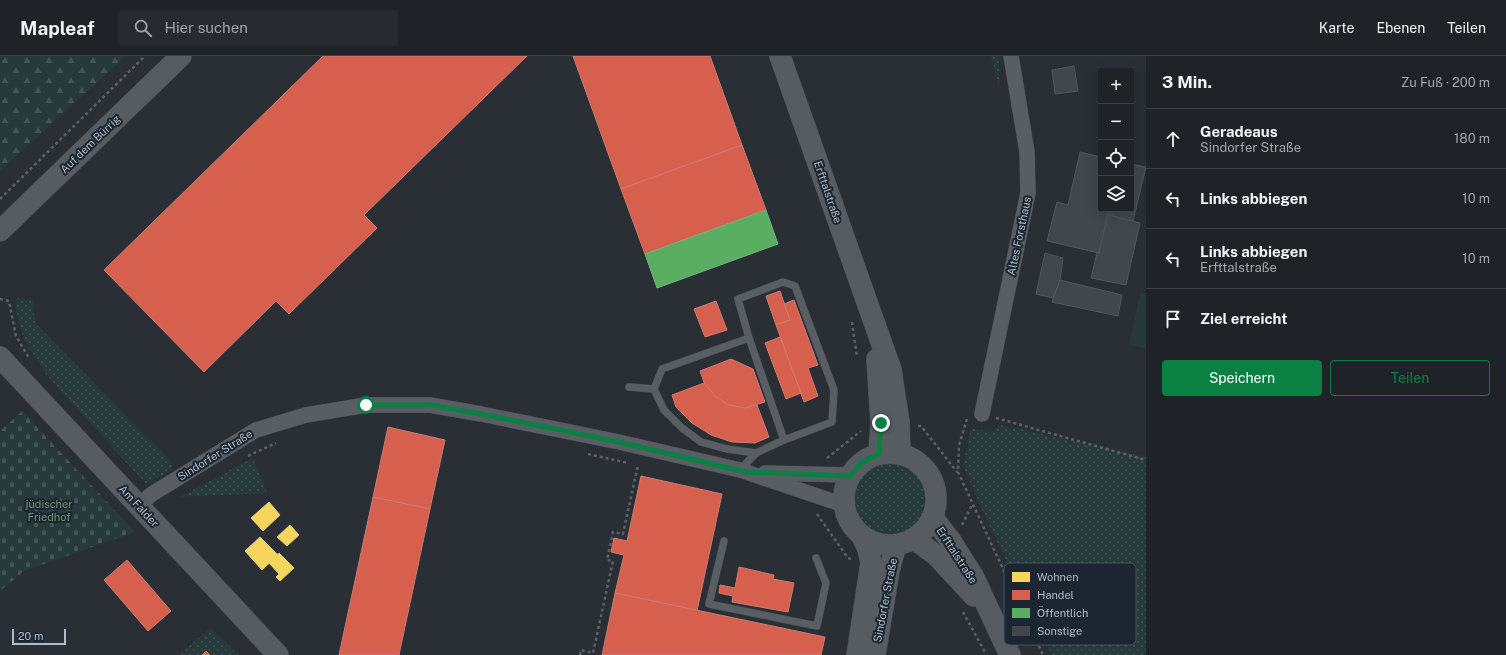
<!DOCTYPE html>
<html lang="de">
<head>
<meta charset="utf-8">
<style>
  :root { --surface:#1f2328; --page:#272b30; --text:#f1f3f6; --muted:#a1a4a8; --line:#3c4045; --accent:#0b8043 }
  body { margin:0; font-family:"Public Sans",sans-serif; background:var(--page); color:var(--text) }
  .controls { position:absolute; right:12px; top:12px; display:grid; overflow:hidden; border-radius:4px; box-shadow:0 4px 16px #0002 }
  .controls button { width:36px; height:36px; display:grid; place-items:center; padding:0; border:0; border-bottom:1px solid var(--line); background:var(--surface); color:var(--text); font:20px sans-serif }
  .scale { position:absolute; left:12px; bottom:10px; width:54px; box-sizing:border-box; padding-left:4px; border:2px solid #b2bcc7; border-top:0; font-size:11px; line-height:14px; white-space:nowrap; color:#b2bcc7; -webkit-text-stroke:3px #1c2630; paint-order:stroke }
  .stop { position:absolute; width:12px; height:12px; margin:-9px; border:3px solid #0b8043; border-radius:50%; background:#fff }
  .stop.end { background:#0b8043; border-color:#fff; box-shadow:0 1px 4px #0008 }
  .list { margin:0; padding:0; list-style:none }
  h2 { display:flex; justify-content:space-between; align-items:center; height:52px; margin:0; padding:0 16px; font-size:17px }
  h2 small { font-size:13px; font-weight:400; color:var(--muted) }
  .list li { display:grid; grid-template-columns:26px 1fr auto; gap:12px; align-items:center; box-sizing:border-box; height:60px; padding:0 16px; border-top:1px solid var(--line) }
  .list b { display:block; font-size:15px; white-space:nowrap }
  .list p { margin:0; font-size:13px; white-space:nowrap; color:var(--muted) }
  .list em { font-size:13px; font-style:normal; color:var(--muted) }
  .actions { display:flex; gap:8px; padding:12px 16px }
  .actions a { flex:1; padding:9px 0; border:1px solid var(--accent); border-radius:4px; text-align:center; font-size:14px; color:var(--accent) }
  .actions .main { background:var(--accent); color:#fff }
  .icon { flex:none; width:22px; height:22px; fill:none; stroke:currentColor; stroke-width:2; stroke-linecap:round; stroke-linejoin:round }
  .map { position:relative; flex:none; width:1146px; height:599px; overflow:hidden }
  header { display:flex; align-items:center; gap:24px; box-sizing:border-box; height:56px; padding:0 20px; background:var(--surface); border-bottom:1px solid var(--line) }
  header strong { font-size:19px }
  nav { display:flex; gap:22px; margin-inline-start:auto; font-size:14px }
  .search { width:280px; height:36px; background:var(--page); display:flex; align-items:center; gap:10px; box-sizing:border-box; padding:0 14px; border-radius:4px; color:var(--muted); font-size:15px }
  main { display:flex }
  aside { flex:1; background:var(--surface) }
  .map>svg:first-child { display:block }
  .grass { fill:url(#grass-dots) }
  .forest { fill:url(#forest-firs) }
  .cemetery { fill:url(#cemetery-stones) }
  .garden { fill:#26393b }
  .homes { fill:#f6d55c; stroke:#e2ce7c }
  .shops { fill:#d6604d; stroke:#cb7c72 }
  .public { fill:#5aae61; stroke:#74b280 }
  .building { fill:#41474c; stroke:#51565d }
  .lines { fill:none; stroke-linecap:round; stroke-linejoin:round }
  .lane-casing { stroke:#474b50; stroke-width:8 }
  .street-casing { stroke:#474b50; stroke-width:16 }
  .secondary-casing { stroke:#474b50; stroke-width:22 }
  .path { stroke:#5c6267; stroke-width:2.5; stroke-dasharray:3 3; stroke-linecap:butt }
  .lane { stroke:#585e63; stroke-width:7 }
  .street { stroke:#585e63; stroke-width:15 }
  .secondary { stroke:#575c62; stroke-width:21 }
  .route { stroke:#0b8043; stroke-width:5 }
  .labels { text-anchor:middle; stroke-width:4; stroke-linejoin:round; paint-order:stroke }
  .street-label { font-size:11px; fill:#b2bcc7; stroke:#1c2630 }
  .park-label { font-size:11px; fill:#6a9770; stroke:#1c2630 }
  .key { fill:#1c2630; stroke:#49535d; stroke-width:1 }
  .key-label { font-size:11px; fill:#b2bcc7 }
</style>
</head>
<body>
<header>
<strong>Mapleaf</strong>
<div class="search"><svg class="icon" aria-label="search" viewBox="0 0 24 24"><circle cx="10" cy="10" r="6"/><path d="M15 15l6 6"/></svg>Hier suchen</div>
<nav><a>Karte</a><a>Ebenen</a><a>Teilen</a></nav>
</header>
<main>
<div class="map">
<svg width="1146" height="599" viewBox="0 0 1146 599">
  <defs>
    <pattern id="grass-dots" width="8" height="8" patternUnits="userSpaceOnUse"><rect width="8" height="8" fill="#26393b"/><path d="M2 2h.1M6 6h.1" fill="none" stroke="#435456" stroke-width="1.8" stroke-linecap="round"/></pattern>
    <pattern id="forest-firs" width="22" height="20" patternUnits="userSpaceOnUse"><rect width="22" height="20" fill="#26393b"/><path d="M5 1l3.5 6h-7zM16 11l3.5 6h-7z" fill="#435456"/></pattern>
    <pattern id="cemetery-stones" width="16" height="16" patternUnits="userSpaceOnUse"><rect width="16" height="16" fill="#26393b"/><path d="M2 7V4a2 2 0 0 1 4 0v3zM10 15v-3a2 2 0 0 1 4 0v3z" fill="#435456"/></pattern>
  </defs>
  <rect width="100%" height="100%" fill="#292f35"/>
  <g class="grass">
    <polygon points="991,0 999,0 999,30"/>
    <polygon points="16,242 34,244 33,255 37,269 171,405 173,410 172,414 146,428 48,321 24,284 16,256"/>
    <polygon points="1001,369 1146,401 1146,599 1052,599 980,450 963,409 971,372 990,376"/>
    <polygon points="253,402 267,437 180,441"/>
    <circle cx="890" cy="442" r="36"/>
    <polygon points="210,572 239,599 210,599 206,595 202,599 179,599"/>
  </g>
  <polygon class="forest" points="0,0 126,0 0,115"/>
  <polygon class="cemetery" points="22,355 135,476 24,515 0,535 0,375"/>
  <polygon class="garden" points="1140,237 1146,238 1146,293 1129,289"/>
  <g class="homes">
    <polygon points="269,446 280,459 263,475 251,462"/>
    <polygon points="290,469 299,479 287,490 277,481"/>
    <polygon points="260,481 278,499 262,514 245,495"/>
    <polygon points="279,497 294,512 280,525 276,521 279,518 269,507"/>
  </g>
  <g class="shops">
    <polygon points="323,0 527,0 364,159 377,172 289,258 276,245 204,316 104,214"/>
    <polygon points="573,0 710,0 742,89 621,133"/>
    <polygon points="742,89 766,154 645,198 621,133"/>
    <polygon points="780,235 790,264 776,269 766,240"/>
    <polygon points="794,244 818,309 808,312 818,340 804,346 776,269 790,264 784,248"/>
    <polygon points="716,245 727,274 705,281 694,253"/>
    <polygon points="780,281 801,337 786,343 765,287"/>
    <polygon points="731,303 753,313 765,346 745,352 729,349 716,341 705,329 700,315"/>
    <polygon points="704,327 716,341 729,349 745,352 757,349 769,381 755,387 732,386 711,379 692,367 676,351 672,339"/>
    <polygon points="388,371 445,384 430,453 373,441"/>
    <polygon points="641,420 722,438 697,555 615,537 624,499 611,496 614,482 627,485"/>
    <polygon points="373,441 430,453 399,599 339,599"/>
    <polygon points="127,504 171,555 148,575 104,524"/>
    <polygon points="739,511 774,519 773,523 794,527 788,556 732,546 733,540 719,537 720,529 735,532"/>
    <polygon points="615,537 825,581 821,599 602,599"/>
    <polygon points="206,595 210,599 202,599"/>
  </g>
  <polygon class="public" points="766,154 778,188 657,232 645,198"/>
  <g class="building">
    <polygon points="1074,10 1078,35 1055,38 1052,14"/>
    <polygon points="1080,96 1101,101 1101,153 1131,153 1131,108 1146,111 1133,165 1108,159 1099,197 1047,185 1057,146 1068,149"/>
    <polygon points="1108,159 1140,167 1126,229 1091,222 1097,197 1099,197"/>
    <polygon points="1045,197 1063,202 1060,224 1053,242 1036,238"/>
    <polygon points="1060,224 1122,239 1118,260 1052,246"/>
  </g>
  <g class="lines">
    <defs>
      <g id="lane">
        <polyline points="749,282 738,243 783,226 795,230 834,334 832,366 784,384"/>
        <polyline points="629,331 654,333 664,354 682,372 701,386 727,393 756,397 740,414"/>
        <polyline points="654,333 662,313 749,282 784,384 756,397"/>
        <polyline points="724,485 709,548 817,570 826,527 816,502"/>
      </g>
      <g id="street">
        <polyline points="982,358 1028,137 1027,96 1011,0"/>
        <polyline points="765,417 850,419"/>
        <polyline points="138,450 152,438 256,374 306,359 366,349 430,349 481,358 619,386 740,414 844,449"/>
      </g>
      <g id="secondary">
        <polyline points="780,0 891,314 899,366 900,398"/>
        <polyline points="0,175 181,0"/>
        <polyline points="0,301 278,599"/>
        <polyline points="877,303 881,367 879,398"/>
        <circle cx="890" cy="443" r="46"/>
        <polyline points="933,462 951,485 973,520 1010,599"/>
        <polyline points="914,483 936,499 974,540"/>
        <polyline points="857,599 871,507 868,493 862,480"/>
        <polyline points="875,599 889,515 896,489"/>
      </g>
    </defs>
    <use href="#lane" class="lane-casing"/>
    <use href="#street" class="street-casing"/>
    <use href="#secondary" class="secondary-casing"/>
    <g class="path">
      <polyline points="0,143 145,0"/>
      <polyline points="0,243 9,245 16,280 29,302"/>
      <polyline points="852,266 857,301"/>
      <polyline points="996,362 1146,404"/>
      <polyline points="967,363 959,389 958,416 1043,599"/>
      <polyline points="918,370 921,370 957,416"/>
      <polyline points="588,398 628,407"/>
      <polyline points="248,400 276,387"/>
      <polyline points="827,402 861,375"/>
      <polyline points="817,458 848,502 851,503"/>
      <polyline points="962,469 972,449"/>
      <polyline points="963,556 986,598"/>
      <polyline points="580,599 581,594 593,597 613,505 607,504 613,476 623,478 638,409"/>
    </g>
    <use href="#lane" class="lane"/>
    <use href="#street" class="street"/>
    <use href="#secondary" class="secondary"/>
  </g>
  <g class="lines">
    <polyline class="route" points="366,349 430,349 481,358 619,386 746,416 850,420 862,406 879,398 881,367"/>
  </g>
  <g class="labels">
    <g class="street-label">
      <text transform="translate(90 88) rotate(-44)" y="4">Auf dem Bürrig</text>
      <text transform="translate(828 136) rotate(71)" y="4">Erfttalstraße</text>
      <text transform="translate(1019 180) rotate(-78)" y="4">Altes Forsthaus</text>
      <text transform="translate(215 399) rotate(-32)" y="4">Sindorfer Straße</text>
      <text transform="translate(139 450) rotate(47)" y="4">Am Falder</text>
      <text transform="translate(957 499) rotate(57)" y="4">Erfttalstraße</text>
      <text transform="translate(885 544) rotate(-79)" y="4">Sindorfer Straße</text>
    </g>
    <g class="park-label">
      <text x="49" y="452">jüdischer<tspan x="49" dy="13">Friedhof</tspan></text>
    </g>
  </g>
  <rect x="1004" y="507" width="132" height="82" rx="6" class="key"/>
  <rect x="1012" y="516" width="18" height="10" fill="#f6d55c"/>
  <rect x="1012" y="534" width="18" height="10" fill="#d6604d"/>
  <rect x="1012" y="552" width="18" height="10" fill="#5aae61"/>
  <rect x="1012" y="570" width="18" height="10" fill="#41474c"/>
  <g class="key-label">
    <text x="1037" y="525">Wohnen</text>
    <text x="1037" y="543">Handel</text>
    <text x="1037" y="561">Öffentlich</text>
    <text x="1037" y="579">Sonstige</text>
  </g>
</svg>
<div class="controls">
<button>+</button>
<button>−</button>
<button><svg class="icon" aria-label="locate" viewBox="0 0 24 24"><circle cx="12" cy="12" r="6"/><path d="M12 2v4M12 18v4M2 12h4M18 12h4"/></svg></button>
<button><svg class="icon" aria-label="layers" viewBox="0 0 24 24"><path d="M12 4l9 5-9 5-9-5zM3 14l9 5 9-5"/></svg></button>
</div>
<div class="scale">20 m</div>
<div class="stop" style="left:366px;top:349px"></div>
<div class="stop end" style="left:881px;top:367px"></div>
</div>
<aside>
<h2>3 Min.<small>Zu Fuß · 200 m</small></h2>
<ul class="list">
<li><svg class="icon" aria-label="ahead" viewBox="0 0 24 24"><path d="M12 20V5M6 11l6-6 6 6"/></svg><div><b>Geradeaus</b><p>Sindorfer Straße</p></div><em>180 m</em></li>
<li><svg class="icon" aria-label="left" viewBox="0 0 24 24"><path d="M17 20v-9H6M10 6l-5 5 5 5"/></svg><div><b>Links abbiegen</b></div><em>10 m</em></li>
<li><svg class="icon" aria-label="left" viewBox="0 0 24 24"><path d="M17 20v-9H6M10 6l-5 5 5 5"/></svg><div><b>Links abbiegen</b><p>Erfttalstraße</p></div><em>10 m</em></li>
<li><svg class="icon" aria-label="arrive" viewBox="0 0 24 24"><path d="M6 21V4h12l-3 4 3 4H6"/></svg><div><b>Ziel erreicht</b></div></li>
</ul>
<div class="actions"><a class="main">Speichern</a><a>Teilen</a></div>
</aside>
</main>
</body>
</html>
